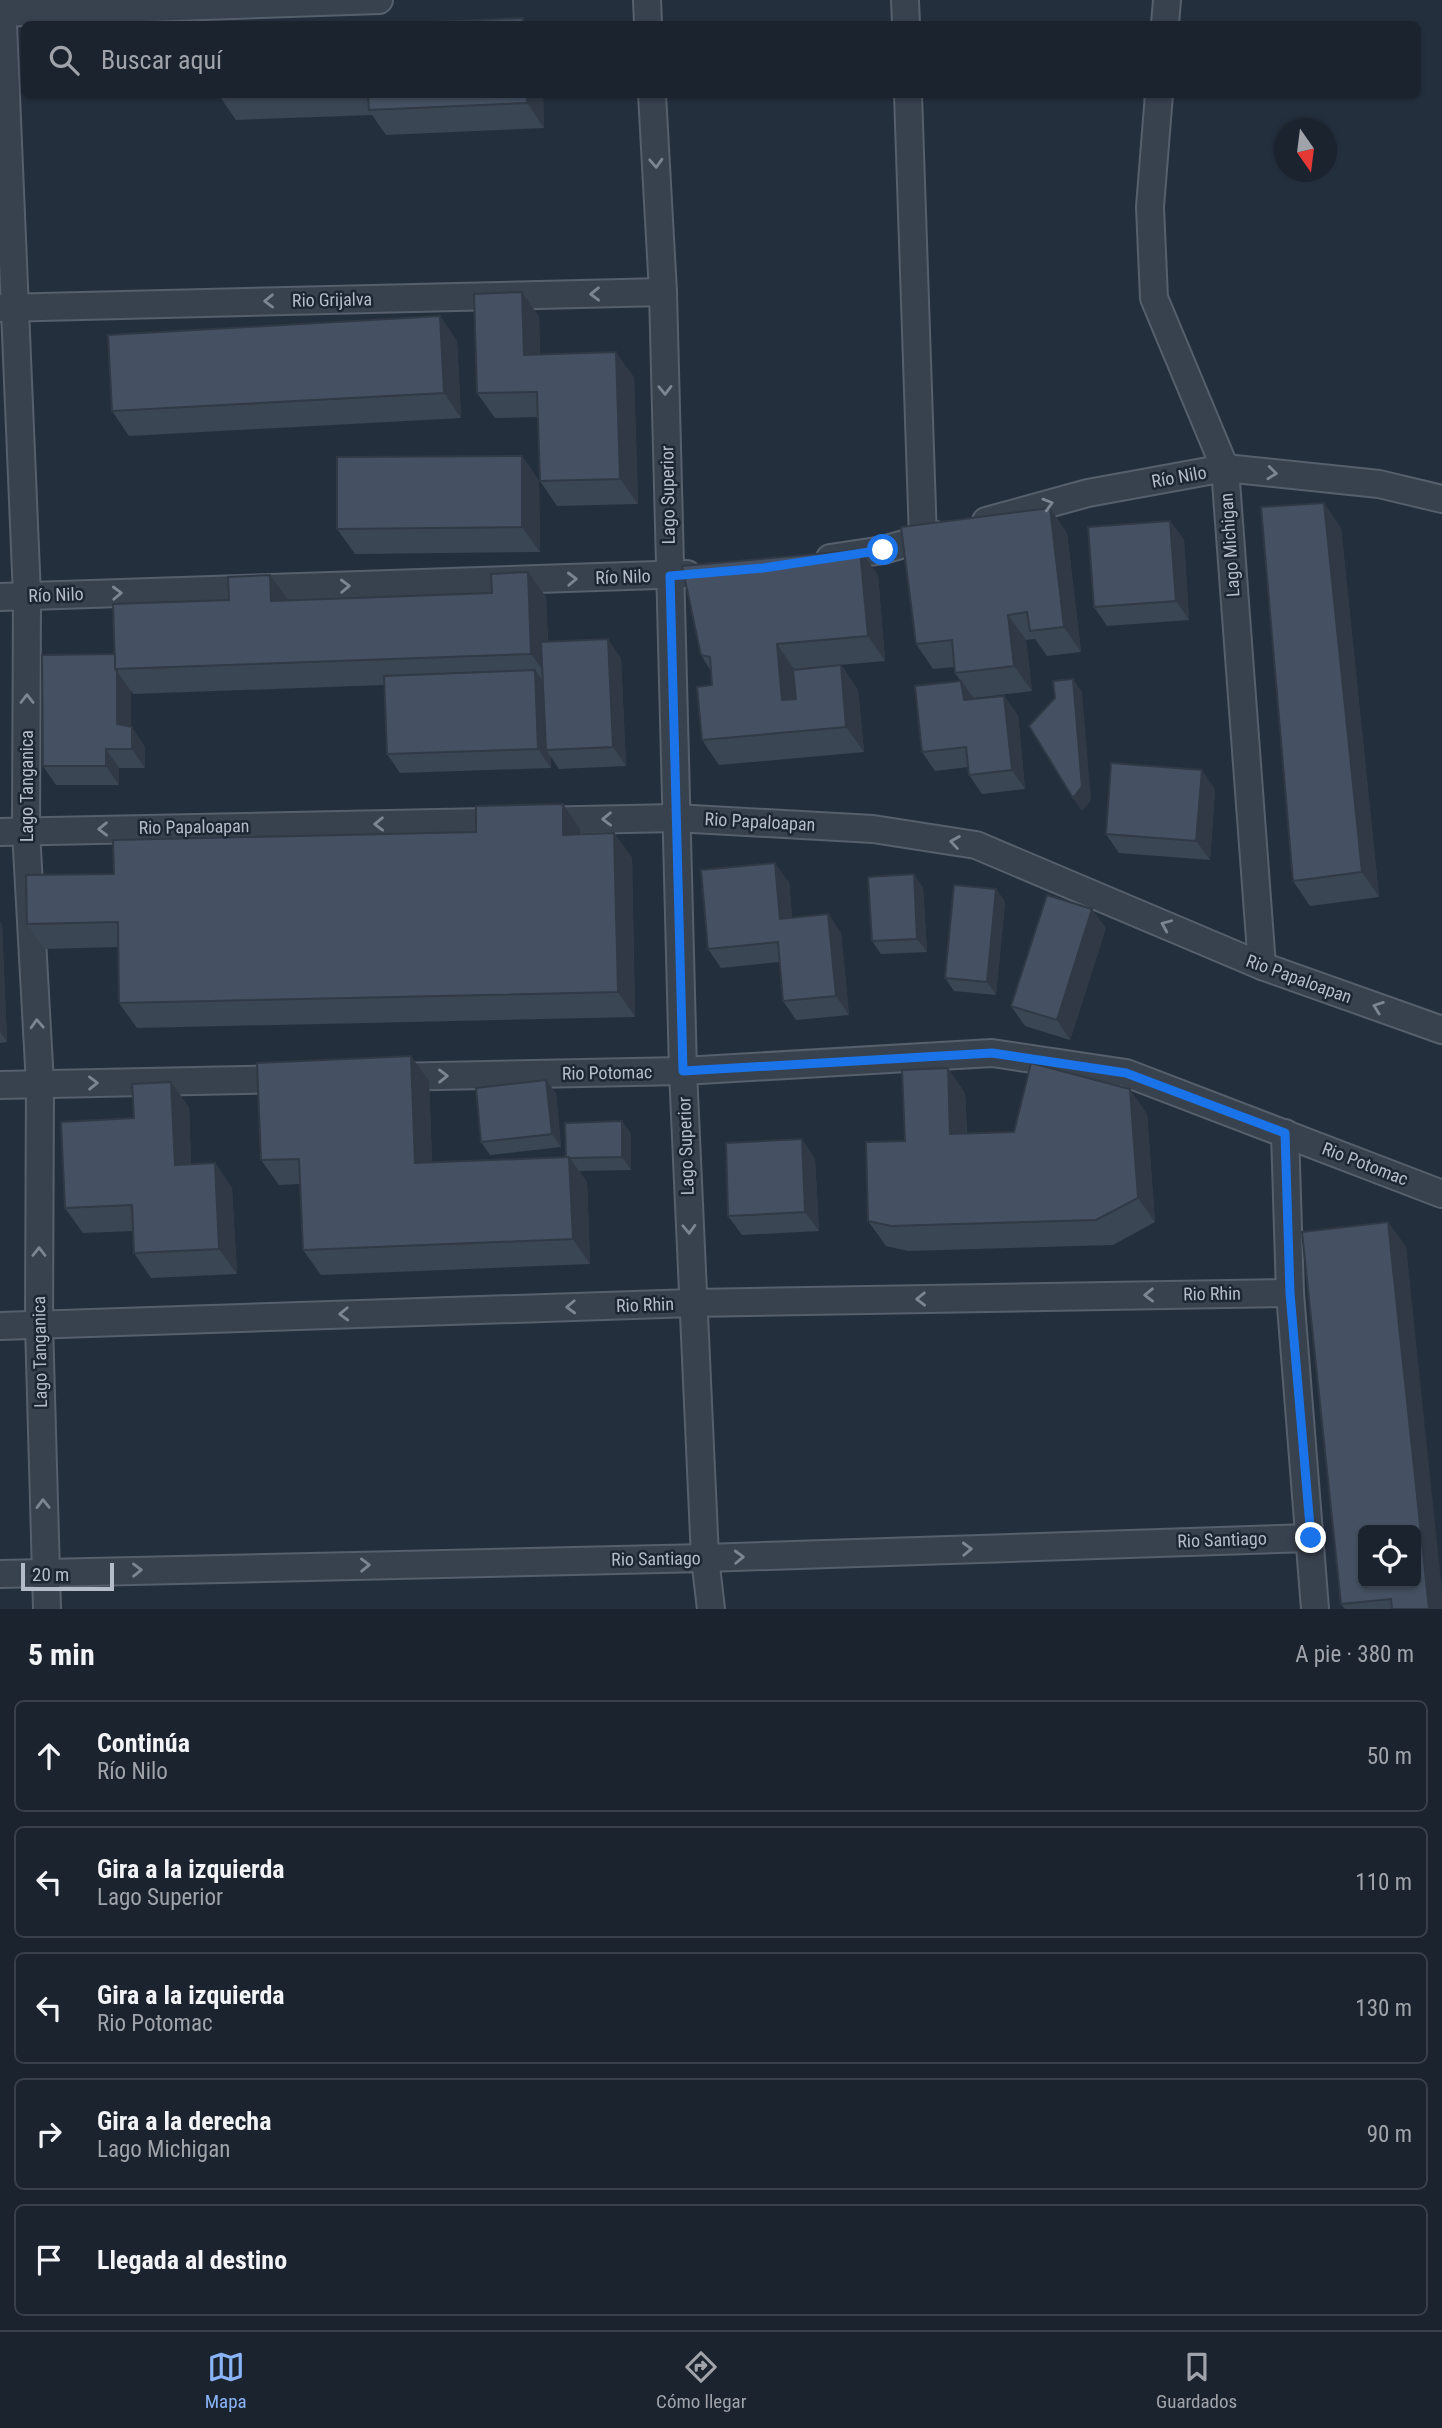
<!DOCTYPE html>
<html lang="es">
<head>
<meta charset="utf-8">
<style>
  :root { --surface:#1b232e; --page:#282f3a; --text:#f1f3f6; --muted:#a0a4aa; --line:#39404a; --accent:#8ab4f8 }
  body { margin:0; font-family:"Roboto Condensed",sans-serif; background:var(--page); color:var(--text) }
  .controls { position:absolute; right:21px; bottom:21px; display:grid; overflow:hidden; border-radius:10px; box-shadow:0 2px 5px #0004 }
  .controls button { width:63px; height:63px; display:grid; place-items:center; padding:0; border:0; border-bottom:2px solid var(--line); background:var(--surface); color:var(--text); font:35px sans-serif }
  .compass { position:absolute; left:1274px; top:119px; width:63px; height:63px; border-radius:50%; background:var(--surface); box-shadow:0 2px 5px #0004; rotate:166deg }
  .scale { position:absolute; left:21px; bottom:18px; width:93px; box-sizing:border-box; padding-left:7px; border:4px solid #b4bcc9; border-top:0; font-size:19px; line-height:24px; white-space:nowrap; color:#b4bcc9; -webkit-text-stroke:5px #1d2633; paint-order:stroke }
  .stop { position:absolute; width:21px; height:21px; margin:-16px; border:5px solid #1a73e8; border-radius:50%; background:#fff }
  .stop.end { background:#1a73e8; border-color:#fff; box-shadow:0 2px 7px #0008 }
  .list { margin:0; padding:0; list-style:none }
  h2 { display:flex; justify-content:space-between; align-items:center; height:91px; margin:0; padding:0 28px; font-size:30px }
  h2 small { font-size:23px; font-weight:400; color:var(--muted) }
  .list li { display:grid; grid-template-columns:46px 1fr auto; gap:21px; align-items:center; box-sizing:border-box; height:112px; margin:0 14px 14px; padding:0 14px; border:2px solid var(--line); border-radius:10px }
  .list b { display:block; font-size:26px; white-space:nowrap }
  .list p { margin:0; font-size:23px; white-space:nowrap; color:var(--muted) }
  .list em { font-size:23px; font-style:normal; color:var(--muted) }
  .icon { flex:none; width:38px; height:38px; fill:none; stroke:currentColor; stroke-width:2; stroke-linecap:round; stroke-linejoin:round }
  .map { position:relative; flex:none; width:1442px; height:1609px; overflow:hidden }
  .search { position:absolute; background:var(--surface); box-shadow:0 2px 5px #0004; left:21px; right:21px; top:21px; height:77px; display:flex; align-items:center; gap:18px; box-sizing:border-box; padding:0 24px; border-radius:10px; color:var(--muted); font-size:26px }
  .sheet { height:721px; background:var(--surface) }
  nav { display:flex; justify-content:space-around; align-items:center; box-sizing:border-box; height:98px; border-top:2px solid var(--line); background:var(--surface); font-size:19px; color:var(--muted) }
  nav a { display:grid; justify-items:center; gap:4px }
  nav .on { color:var(--accent) }
  .map>svg:first-child { display:block }
  .lines { fill:none; stroke-linecap:round; stroke-linejoin:round }
  .street-casing { stroke:#565f6c; stroke-width:30 }
  .street { stroke:#38414e; stroke-width:26 }
  .wall { fill:#3b4654 }
  .shaded-wall { fill:#303945 }
  .building { fill:#455162; stroke:#303945; stroke-width:2; fill-rule:evenodd }
  .oneway { stroke:#7c8592 }
  .route { stroke:#1a73e8; stroke-width:9 }
  .labels { text-anchor:middle; stroke-width:5; stroke-linejoin:round; paint-order:stroke }
  .street-label { font-size:18px; fill:#b4bcc9; stroke:#1d2633 }
</style>
</head>
<body>
<div class="map">
<svg width="1442" height="1609" viewBox="0 0 1442 1609">
  <rect width="100%" height="100%" fill="#242f3e"/>
  <g class="lines">
    <defs>
      <g id="street">
        <polyline points="2,0 27,596 26,831 40,1084 39,1324 47,1609"/>
        <polyline points="647,0 648,24"/>
        <polyline points="905,0 906,24"/>
        <polyline points="0,13 379,0"/>
        <polyline points="1165,24 1167,0"/>
        <polyline points="652,94 663,292 683,1071 705,1558 711,1609"/>
        <polyline points="908,94 923,539"/>
        <polyline points="1159,94 1150,207 1154,298 1225,468 1262,966"/>
        <polyline points="0,308 663,292"/>
        <polyline points="986,521 1088,493 1225,468 1379,484 1442,499"/>
        <polyline points="830,558 883,550 936,535"/>
        <polyline points="0,597 687,574"/>
        <polyline points="0,832 675,818 873,829 976,845 1262,966 1442,1030"/>
        <polyline points="390,1077 683,1071 992,1053 1126,1073 1442,1194"/>
        <polyline points="0,1085 292,1079"/>
        <polyline points="1285,1133 1290,1293 1315,1609"/>
        <polyline points="0,1326 693,1303 1290,1293"/>
        <polyline points="0,1574 705,1558 1311,1538"/>
      </g>
    </defs>
    <use href="#street" class="street-casing"/>
    <use href="#street" class="street"/>
  </g>
  <g class="wall">
    <polygon points="218,94 543,94 544,128 386,135 372,115 236,120"/>
    <polygon points="522,292 539,317 540,355 634,377 638,504 557,506 540,481 538,417 495,418 477,393"/>
    <polygon points="440,316 457,341 461,418 129,436 112,411"/>
    <polygon points="522,456 539,481 540,552 355,554 337,529"/>
    <polygon points="1170,521 1184,540 1189,620 1107,626 1094,607"/>
    <polygon points="1341,528 1379,897 1310,906 1293,881"/>
    <polygon points="1067,533 1081,652 1047,656 1035,639 1026,640 1032,691 973,698 974,699 1018,715 1025,789 982,794 969,775 968,767 935,771 922,752 961,681 955,673 955,667 933,669 916,644"/>
    <polygon points="528,572 546,597 548,642 621,658 626,766 559,769 551,757 551,768 400,773 387,754 384,685 133,694 131,691 131,727 145,747 145,768 119,768 119,785 56,785 43,766 115,654 288,600 492,593"/>
    <polygon points="878,575 885,661 794,669 841,665 858,690 864,752 719,765 702,740 712,685 711,671 701,655"/>
    <polygon points="1215,789 1210,860 1119,853 1106,834"/>
    <polygon points="580,829 580,834 614,833 632,858 635,1017 137,1028 119,1003 118,947 44,949 27,924 114,874 476,832"/>
    <polygon points="789,882 792,917 828,914 841,933 849,1015 796,1020 783,1001 779,962 721,968 708,949"/>
    <polygon points="923,887 927,952 881,954 872,941"/>
    <polygon points="996,889 1005,902 996,995 954,991 945,978"/>
    <polygon points="0,922 2,925 7,1042 0,1043"/>
    <polygon points="1106,928 1070,1040 1025,1026 1011,1006"/>
    <polygon points="429,1081 432,1163 566,1157 622,1121 631,1134 631,1170 579,1171 587,1182 590,1264 321,1275 303,1250 300,1184 279,1185 261,1160"/>
    <polygon points="556,1093 561,1147 490,1155 481,1142"/>
    <polygon points="965,1093 967,1134 1014,1132 1147,1114 1155,1222 1113,1245 908,1251 886,1246 868,1221 905,1141"/>
    <polygon points="189,1107 191,1164 215,1163 232,1188 237,1274 151,1278 134,1253 133,1231 83,1233 65,1208 134,1118"/>
    <polygon points="815,1159 819,1231 742,1235 728,1216"/>
    <polygon points="1388,1222 1406,1247 1442,1609 1345,1609 1341,1604"/>
  </g>
  <g class="shaded-wall">
    <polygon points="527,94 543,94 544,128 527,103"/>
    <polygon points="522,292 539,317 541,380 524,355"/>
    <polygon points="440,316 457,341 461,418 444,393"/>
    <polygon points="616,352 634,377 638,504 620,479"/>
    <polygon points="522,456 539,481 540,552 522,527"/>
    <polygon points="1324,503 1341,528 1379,897 1362,872"/>
    <polygon points="1050,508 1067,533 1081,652 1064,627"/>
    <polygon points="1170,521 1184,540 1189,620 1176,601"/>
    <polygon points="860,550 878,575 885,661 868,636"/>
    <polygon points="528,572 546,597 549,679 531,654"/>
    <polygon points="270,575 288,600 271,601"/>
    <polygon points="1008,615 1026,640 1032,691 1014,666"/>
    <polygon points="608,639 621,658 626,766 613,747"/>
    <polygon points="777,644 794,669 799,725 782,700"/>
    <polygon points="841,665 858,690 864,752 846,727"/>
    <polygon points="535,670 548,689 546,750 551,757 551,768 538,749"/>
    <polygon points="117,671 131,691 131,743 117,724"/>
    <polygon points="1073,679 1082,692 1091,800 1082,811 1073,798"/>
    <polygon points="961,681 975,700 964,700"/>
    <polygon points="1004,696 1018,715 1025,789 1012,770"/>
    <polygon points="132,727 145,747 145,768 132,749"/>
    <polygon points="106,749 119,768 119,785 106,766"/>
    <polygon points="1202,770 1215,789 1210,860 1196,841"/>
    <polygon points="563,804 580,829 581,860 563,835"/>
    <polygon points="614,833 632,858 635,1017 618,992"/>
    <polygon points="775,863 789,882 794,938 780,919"/>
    <polygon points="914,874 923,887 927,952 917,939"/>
    <polygon points="996,889 1005,902 996,995 987,982"/>
    <polygon points="1092,909 1106,928 1070,1040 1057,1020"/>
    <polygon points="828,914 841,933 849,1015 836,996"/>
    <polygon points="0,922 2,925 7,1042 0,1032"/>
    <polygon points="411,1056 429,1081 433,1188 415,1163"/>
    <polygon points="948,1068 965,1093 967,1159 950,1134"/>
    <polygon points="546,1080 556,1093 561,1147 552,1134"/>
    <polygon points="171,1082 189,1107 192,1190 175,1165"/>
    <polygon points="1130,1089 1147,1114 1155,1222 1138,1198"/>
    <polygon points="622,1121 631,1134 631,1170 622,1157"/>
    <polygon points="802,1139 815,1159 819,1231 805,1212"/>
    <polygon points="569,1157 587,1182 590,1264 573,1239"/>
    <polygon points="215,1163 232,1188 237,1274 219,1249"/>
    <polygon points="1388,1222 1406,1247 1442,1591 1442,1609 1429,1609"/>
  </g>
  <g class="building">
    <polygon points="523,18 523,24 395,24"/>
    <polygon points="368,94 527,94 527,103 369,110"/>
    <polygon points="522,292 524,355 616,352 620,479 540,481 537,392 477,393 474,294"/>
    <polygon points="440,316 444,393 112,411 108,335"/>
    <polygon points="522,456 522,527 337,529 337,457"/>
    <polygon points="1324,503 1362,872 1293,881 1261,507"/>
    <polygon points="1050,508 1064,627 1030,631 1027,612 1008,615 1014,666 955,673 952,640 916,644 901,527"/>
    <polygon points="1170,521 1176,601 1094,607 1088,527"/>
    <polygon points="860,550 868,636 777,644 782,700 796,699 793,670 841,665 846,727 702,740 697,687 712,685 710,657 701,655 682,566"/>
    <polygon points="528,572 531,654 115,669 113,604 229,600 228,577 270,575 271,601 492,593 491,574"/>
    <polygon points="608,639 613,747 546,750 541,642"/>
    <polygon points="115,654 115,669 117,671 117,724 132,727 132,749 106,749 106,766 43,766 42,655"/>
    <polygon points="535,670 538,749 387,754 384,676"/>
    <polygon points="1073,679 1082,787 1073,798 1029,726 1055,698 1053,681"/>
    <polygon points="961,681 964,700 1004,696 1012,770 969,775 966,747 922,752 915,686"/>
    <polygon points="1111,763 1202,770 1196,841 1106,834"/>
    <polygon points="563,804 563,835 614,833 618,992 119,1003 118,922 27,924 26,875 114,874 113,840 476,832 476,806"/>
    <polygon points="775,863 780,919 828,914 836,996 783,1001 778,942 708,949 701,870"/>
    <polygon points="914,874 917,939 872,941 868,877"/>
    <polygon points="954,885 996,889 987,982 945,978"/>
    <polygon points="1047,895 1092,909 1057,1020 1011,1006"/>
    <polygon points="411,1056 415,1163 569,1157 573,1239 303,1250 299,1159 261,1160 257,1063"/>
    <polygon points="1031,1063 1130,1089 1138,1198 1096,1220 891,1226 868,1221 866,1142 905,1141 902,1070 948,1068 950,1134 1014,1132"/>
    <polygon points="546,1080 552,1134 481,1142 476,1088"/>
    <polygon points="171,1082 175,1165 215,1163 219,1249 134,1253 132,1205 65,1208 61,1122 134,1118 132,1084"/>
    <polygon points="622,1121 622,1157 569,1158 569,1157 566,1157 565,1123"/>
    <polygon points="802,1139 805,1212 728,1216 726,1143"/>
    <path d="M1388,1222L1429,1609H1392L1391,1599L1341,1604L1302,1232ZM1363,1530H1416V1583H1363Z"/>
  </g>
  <defs><path id="oneway-chevron" d="M-2-3.5L2.5 0L-2 3.5" fill="none" stroke-width="1.6" stroke-linecap="round" stroke-linejoin="round" transform="scale(1.75)"/></defs>
  <g class="oneway">
    <use href="#oneway-chevron" transform="translate(656 163) rotate(87)"/>
    <use href="#oneway-chevron" transform="translate(595 294) rotate(179)"/>
    <use href="#oneway-chevron" transform="translate(269 301) rotate(179)"/>
    <use href="#oneway-chevron" transform="translate(665 390) rotate(89)"/>
    <use href="#oneway-chevron" transform="translate(1272 473) rotate(6)"/>
    <use href="#oneway-chevron" transform="translate(1048 504) rotate(-16)"/>
    <use href="#oneway-chevron" transform="translate(572 579) rotate(-2)"/>
    <use href="#oneway-chevron" transform="translate(345 586) rotate(-2)"/>
    <use href="#oneway-chevron" transform="translate(117 593) rotate(-2)"/>
    <use href="#oneway-chevron" transform="translate(27 699) rotate(-90)"/>
    <use href="#oneway-chevron" transform="translate(607 819) rotate(179)"/>
    <use href="#oneway-chevron" transform="translate(379 824) rotate(179)"/>
    <use href="#oneway-chevron" transform="translate(103 829) rotate(179)"/>
    <use href="#oneway-chevron" transform="translate(955 842) rotate(-171)"/>
    <use href="#oneway-chevron" transform="translate(1166 925) rotate(-157)"/>
    <use href="#oneway-chevron" transform="translate(1378 1007) rotate(-160)"/>
    <use href="#oneway-chevron" transform="translate(37 1024) rotate(-93)"/>
    <use href="#oneway-chevron" transform="translate(443 1076) rotate(-1)"/>
    <use href="#oneway-chevron" transform="translate(93 1083) rotate(-1)"/>
    <use href="#oneway-chevron" transform="translate(689 1229) rotate(88)"/>
    <use href="#oneway-chevron" transform="translate(39 1252) rotate(-90)"/>
    <use href="#oneway-chevron" transform="translate(1149 1295) rotate(179)"/>
    <use href="#oneway-chevron" transform="translate(921 1299) rotate(179)"/>
    <use href="#oneway-chevron" transform="translate(571 1307) rotate(178)"/>
    <use href="#oneway-chevron" transform="translate(344 1314) rotate(178)"/>
    <use href="#oneway-chevron" transform="translate(43 1504) rotate(-91)"/>
    <use href="#oneway-chevron" transform="translate(967 1549) rotate(-2)"/>
    <use href="#oneway-chevron" transform="translate(739 1557) rotate(-2)"/>
    <use href="#oneway-chevron" transform="translate(365 1565) rotate(-1)"/>
    <use href="#oneway-chevron" transform="translate(137 1570) rotate(-1)"/>
  </g>
  <g class="lines">
    <polyline class="route" points="883,550 763,568 670,576 683,1071 992,1053 1126,1073 1285,1133 1290,1293 1311,1538"/>
  </g>
  <g class="labels">
    <g class="street-label">
      <text transform="translate(332 300) rotate(-1)" y="6">Rio Grijalva</text>
      <text transform="translate(1179 477) rotate(-10)" y="6">Río Nilo</text>
      <text transform="translate(668 495) rotate(-91)" y="6">Lago Superior</text>
      <text transform="translate(1230 545) rotate(-94)" y="6">Lago Michigan</text>
      <text transform="translate(623 577) rotate(-2)" y="6">Río Nilo</text>
      <text transform="translate(56 595) rotate(-2)" y="6">Río Nilo</text>
      <text transform="translate(27 786) rotate(-90)" y="6">Lago Tanganica</text>
      <text transform="translate(760 822) rotate(3)" y="6">Rio Papaloapan</text>
      <text transform="translate(194 827) rotate(-1)" y="6">Rio Papaloapan</text>
      <text transform="translate(1299 979) rotate(20)" y="6">Rio Papaloapan</text>
      <text transform="translate(607 1073) rotate(-1)" y="6">Rio Potomac</text>
      <text transform="translate(686 1146) rotate(-92)" y="6">Lago Superior</text>
      <text transform="translate(1365 1164) rotate(21)" y="6">Rio Potomac</text>
      <text transform="translate(1212 1294) rotate(-1)" y="6">Rio Rhin</text>
      <text transform="translate(645 1305) rotate(-2)" y="6">Rio Rhin</text>
      <text transform="translate(40 1352) rotate(-91)" y="6">Lago Tanganica</text>
      <text transform="translate(1222 1540) rotate(-2)" y="6">Rio Santiago</text>
      <text transform="translate(656 1559) rotate(-1)" y="6">Rio Santiago</text>
    </g>
  </g>
</svg>
<div class="controls">
<button><svg class="icon" aria-label="locate" viewBox="0 0 24 24"><circle cx="12" cy="12" r="6"/><path d="M12 2v4M12 18v4M2 12h4M18 12h4"/></svg></button>
</div>
<svg class="compass" viewBox="-18 -18 36 36"><path d="M0-13l5 13h-10z" fill="#e53935"/><path d="M0 13l5-13h-10z" fill="#a0a4aa"/></svg>
<div class="scale">20 m</div>
<div class="stop" style="left:883px;top:550px"></div>
<div class="stop end" style="left:1311px;top:1538px"></div>
<div class="search"><svg class="icon" aria-label="search" viewBox="0 0 24 24"><circle cx="10" cy="10" r="6"/><path d="M15 15l6 6"/></svg>Buscar aquí</div>
</div>
<section class="sheet">
<h2>5 min<small>A pie · 380 m</small></h2>
<ul class="list">
<li><svg class="icon" aria-label="ahead" viewBox="0 0 24 24"><path d="M12 20V5M6 11l6-6 6 6"/></svg><div><b>Continúa</b><p>Río Nilo</p></div><em>50 m</em></li>
<li><svg class="icon" aria-label="left" viewBox="0 0 24 24"><path d="M17 20v-9H6M10 6l-5 5 5 5"/></svg><div><b>Gira a la izquierda</b><p>Lago Superior</p></div><em>110 m</em></li>
<li><svg class="icon" aria-label="left" viewBox="0 0 24 24"><path d="M17 20v-9H6M10 6l-5 5 5 5"/></svg><div><b>Gira a la izquierda</b><p>Rio Potomac</p></div><em>130 m</em></li>
<li><svg class="icon" aria-label="right" viewBox="0 0 24 24"><path d="M7 20v-9h11M14 6l5 5-5 5"/></svg><div><b>Gira a la derecha</b><p>Lago Michigan</p></div><em>90 m</em></li>
<li><svg class="icon" aria-label="arrive" viewBox="0 0 24 24"><path d="M6 21V4h12l-3 4 3 4H6"/></svg><div><b>Llegada al destino</b></div></li>
</ul>
</section>
<nav>
<a class="on"><svg class="icon" aria-label="map" viewBox="0 0 24 24"><path d="M3 6l6-2 6 2 6-2v14l-6 2-6-2-6 2zM9 4v14M15 6v14"/></svg>Mapa</a>
<a><svg class="icon" aria-label="directions" viewBox="0 0 24 24"><path d="M12 3l9 9-9 9-9-9zM9 14v-3h6M13 9l2 2-2 2"/></svg>Cómo llegar</a>
<a><svg class="icon" aria-label="saved" viewBox="0 0 24 24"><path d="M7 4h10v16l-5-4-5 4z"/></svg>Guardados</a>
</nav>
</body>
</html>
